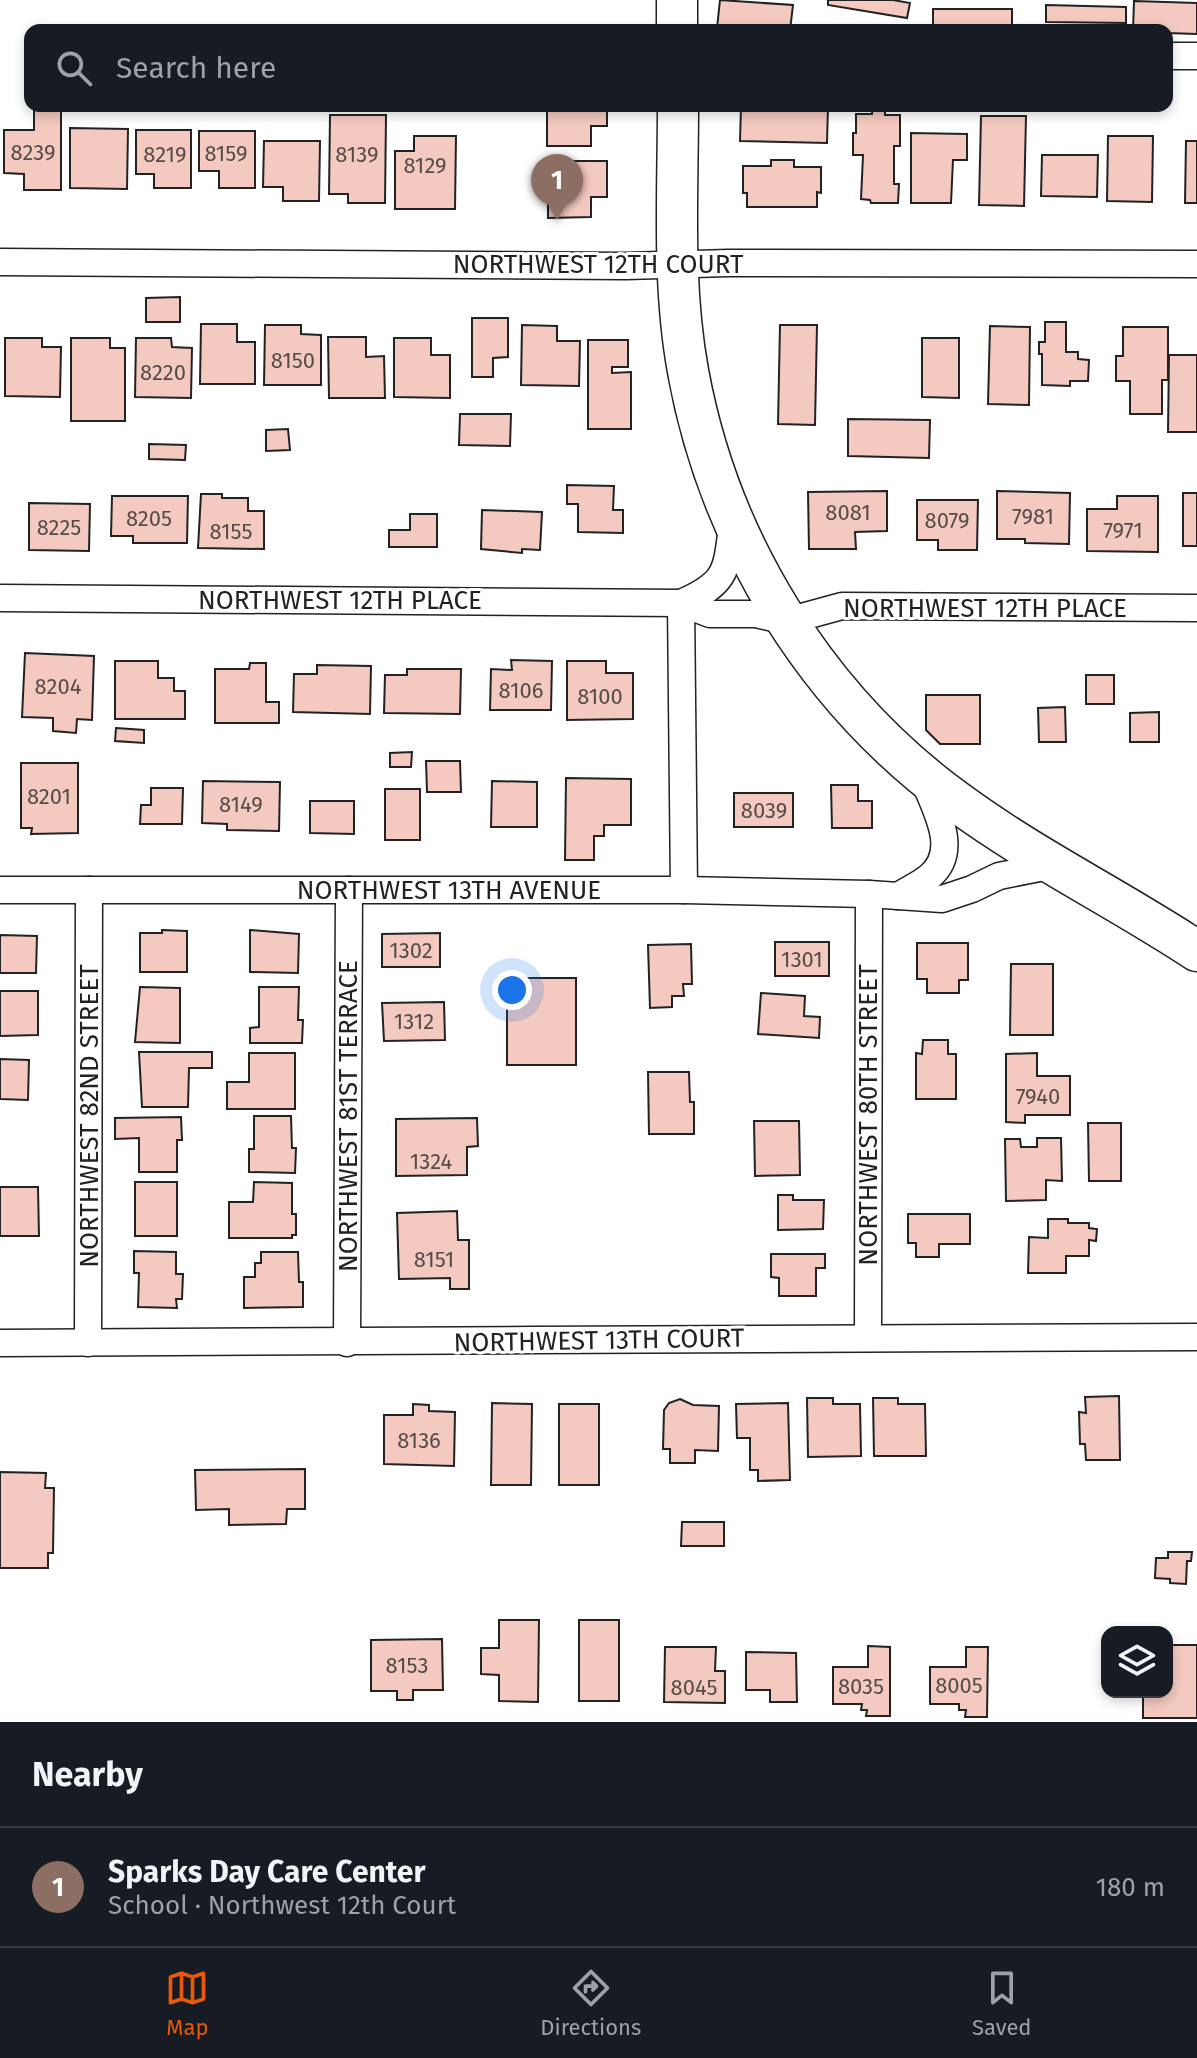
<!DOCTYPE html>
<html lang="en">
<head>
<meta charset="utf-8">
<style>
  :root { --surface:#171b24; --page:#20242c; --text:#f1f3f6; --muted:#9ea1a6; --line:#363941; --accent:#ea580c }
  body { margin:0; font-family:"Fira Sans",sans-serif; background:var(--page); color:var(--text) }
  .controls { position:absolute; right:24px; bottom:24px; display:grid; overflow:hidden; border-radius:16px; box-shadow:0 4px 12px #0003 }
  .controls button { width:72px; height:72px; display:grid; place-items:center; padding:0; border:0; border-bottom:2px solid var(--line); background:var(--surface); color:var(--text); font:40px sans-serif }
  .you { position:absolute; left:512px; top:990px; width:28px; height:28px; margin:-20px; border:6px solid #fff; border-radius:50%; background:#1a73e8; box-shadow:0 0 0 12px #1a73e833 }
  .badge { display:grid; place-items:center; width:52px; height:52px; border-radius:50%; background:var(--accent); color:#fff; font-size:26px; font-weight:700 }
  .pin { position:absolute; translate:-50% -66px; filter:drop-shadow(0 2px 4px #0008) }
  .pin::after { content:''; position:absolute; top:42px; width:28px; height:24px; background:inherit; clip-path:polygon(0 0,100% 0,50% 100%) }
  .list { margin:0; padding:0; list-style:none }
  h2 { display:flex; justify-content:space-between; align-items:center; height:104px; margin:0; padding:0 32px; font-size:34px }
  h2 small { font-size:26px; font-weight:400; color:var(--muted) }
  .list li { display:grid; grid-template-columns:52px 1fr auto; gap:24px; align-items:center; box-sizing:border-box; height:120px; padding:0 32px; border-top:2px solid var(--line) }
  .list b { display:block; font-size:30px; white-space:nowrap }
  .list p { margin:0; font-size:26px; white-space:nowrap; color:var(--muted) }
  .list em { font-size:26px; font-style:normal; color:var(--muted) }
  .icon { flex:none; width:44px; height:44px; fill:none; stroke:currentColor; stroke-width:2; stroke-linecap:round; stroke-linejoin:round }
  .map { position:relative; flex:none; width:1197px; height:1722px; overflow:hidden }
  .search { position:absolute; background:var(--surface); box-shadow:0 4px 12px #0003; left:24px; right:24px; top:24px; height:88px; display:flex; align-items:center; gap:20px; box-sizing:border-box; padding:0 28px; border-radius:16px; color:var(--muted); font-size:30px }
  .sheet { height:224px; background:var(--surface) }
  nav { display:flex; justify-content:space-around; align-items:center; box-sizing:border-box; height:112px; border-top:2px solid var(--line); background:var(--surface); font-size:22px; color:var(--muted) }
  nav a { display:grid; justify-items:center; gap:4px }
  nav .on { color:var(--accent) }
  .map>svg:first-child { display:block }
  .building { fill:#f3c9c0; stroke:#222; stroke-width:2 }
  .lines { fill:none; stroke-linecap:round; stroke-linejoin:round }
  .minor-casing { stroke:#222; stroke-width:29 }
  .primary-casing { stroke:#222; stroke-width:43 }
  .minor { stroke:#fff; stroke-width:26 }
  .primary { stroke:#fff; stroke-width:40 }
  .labels { text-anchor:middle; stroke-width:6; stroke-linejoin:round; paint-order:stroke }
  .number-label { font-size:22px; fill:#564c4a }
  .street-label { font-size:26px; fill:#222; stroke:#fff }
</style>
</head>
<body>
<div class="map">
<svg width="1197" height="1722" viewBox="0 0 1197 1722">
  <rect width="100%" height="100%" fill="#fff"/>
  <g class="building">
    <polygon points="720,0 793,5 790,30 717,28"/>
    <polygon points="828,0 893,0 910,3 907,18 828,5"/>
    <polygon points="1134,1 1197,3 1197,34 1167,33 1167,30 1133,30"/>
    <polygon points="1046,5 1126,7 1126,23 1046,22"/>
    <polygon points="933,9 1012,9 1012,26 933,25"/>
    <polygon points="34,106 61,106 61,190 24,190 24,174 4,173 4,130 34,130"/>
    <polygon points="547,106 607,106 607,126 591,126 591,146 547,146"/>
    <polygon points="741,106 828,106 827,143 740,141"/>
    <polygon points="872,106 885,106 885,115 900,115 900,146 894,146 894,184 899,184 898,203 871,203 870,200 861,199 863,155 853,155 853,133 856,133 856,114 872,114"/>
    <polygon points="330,115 386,115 385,203 348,203 348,194 329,194"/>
    <polygon points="981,116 1026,116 1024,206 979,205"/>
    <polygon points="70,128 128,129 127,189 70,188"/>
    <polygon points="136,130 191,130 191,188 154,188 154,174 136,174"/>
    <polygon points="199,131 255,131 255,188 219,188 219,171 199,171"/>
    <polygon points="911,133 967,134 967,160 953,160 951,203 911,203"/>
    <polygon points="414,136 456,136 455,209 395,209 395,151 414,151"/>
    <polygon points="1108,136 1153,136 1152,202 1107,201"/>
    <polygon points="264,141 320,141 319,201 283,201 283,187 263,187"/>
    <polygon points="1186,141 1197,141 1197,203 1185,203"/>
    <polygon points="1042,155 1098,155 1097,197 1041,196"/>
    <polygon points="771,160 794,160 794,167 821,167 821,193 817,192 817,207 747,207 747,193 743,193 743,166 771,166"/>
    <polygon points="548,161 607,161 607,197 591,197 591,217 548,218"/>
    <polygon points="180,297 180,322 146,322 146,298"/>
    <polygon points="472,318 508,318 508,357 493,358 493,377 472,377"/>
    <polygon points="1045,322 1066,322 1066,352 1078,352 1078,359 1089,360 1088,381 1070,381 1070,386 1042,385 1042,354 1039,354 1039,342 1045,342"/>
    <polygon points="201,324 237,324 237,342 255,342 255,384 200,384"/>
    <polygon points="265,325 301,325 301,334 321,335 321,385 264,385"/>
    <polygon points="522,325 557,326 557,341 580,341 579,386 521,385"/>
    <polygon points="780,325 817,325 815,425 778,424"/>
    <polygon points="990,326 1030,327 1029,405 988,404"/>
    <polygon points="1123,327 1168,327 1168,380 1162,380 1162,414 1130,414 1130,381 1116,381 1116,356 1123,356"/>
    <polygon points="328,337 366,337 366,357 384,356 385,398 329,398"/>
    <polygon points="5,338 42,338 42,347 61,347 60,397 5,396"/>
    <polygon points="71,338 110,338 110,348 125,348 125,421 71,421"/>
    <polygon points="136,338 171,338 172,347 192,348 191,398 135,397"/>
    <polygon points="394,338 431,338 431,355 450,355 450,398 394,397"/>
    <polygon points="922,338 959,338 959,398 922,397"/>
    <polygon points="588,340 628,340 628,367 612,367 612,373 631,372 631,429 588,429"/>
    <polygon points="1169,355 1197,355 1197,432 1168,432"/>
    <polygon points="460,414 511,414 510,446 459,445"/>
    <polygon points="848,419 930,420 929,458 848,456"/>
    <polygon points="288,429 290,450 266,451 266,430"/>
    <polygon points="149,444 186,445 185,460 149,459"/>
    <polygon points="567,485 614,486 613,510 623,510 623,533 578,532 578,504 567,504"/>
    <polygon points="887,491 887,531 855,532 856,549 809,549 808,492"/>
    <polygon points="997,491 1070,493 1069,544 1025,543 1025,539 997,539"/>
    <rect x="1183" y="493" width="14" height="53"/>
    <polygon points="201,494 222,494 222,498 248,498 248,511 264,511 264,549 198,548"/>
    <polygon points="112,496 188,496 187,543 133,543 133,536 111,536"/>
    <polygon points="1117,496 1158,496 1158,552 1087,551 1087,509 1117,509"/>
    <polygon points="917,500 978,500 977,550 938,550 938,540 917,540"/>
    <polygon points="29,503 90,504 89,551 29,550"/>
    <polygon points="482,510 542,512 540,550 522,549 522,553 481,549"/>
    <polygon points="410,514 437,514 437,547 389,547 389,530 410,530"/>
    <polygon points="25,653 94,656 92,720 77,719 76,733 53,731 53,718 22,717"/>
    <polygon points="511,660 552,661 551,710 490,710 491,669 512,670"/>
    <polygon points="115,661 158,661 158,678 174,678 174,691 185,691 185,719 115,719"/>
    <polygon points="567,661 606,661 606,673 633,673 633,719 567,720"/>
    <polygon points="250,663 266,663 266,702 279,702 279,723 215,723 215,669 249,669"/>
    <polygon points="317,665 371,666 370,714 293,712 294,674 317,674"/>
    <polygon points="407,669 461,669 460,714 384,713 385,675 407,675"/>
    <rect x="1086" y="675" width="28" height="29"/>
    <polygon points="926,695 980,695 980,744 940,744 926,730"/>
    <polygon points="1065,707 1066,742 1039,742 1038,708"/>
    <polygon points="1159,712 1159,742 1130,742 1130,713"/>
    <polygon points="116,728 144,730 144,743 115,741"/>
    <polygon points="412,752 411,767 390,767 390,753"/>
    <polygon points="426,761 460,761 461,792 427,792"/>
    <polygon points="21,763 78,763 78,833 31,834 32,828 21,828"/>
    <polygon points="566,778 631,779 631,825 604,825 604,836 594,836 594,860 565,860"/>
    <polygon points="203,781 280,782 279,831 227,830 227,824 202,823"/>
    <polygon points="492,781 537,782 537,827 491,827"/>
    <polygon points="831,785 858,785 858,801 872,801 872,828 832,828"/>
    <polygon points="151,788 183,788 182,824 140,824 141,805 151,805"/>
    <rect x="385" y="789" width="35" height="51"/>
    <rect x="734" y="793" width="59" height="34"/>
    <polygon points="310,801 354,801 354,834 310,833"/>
    <polygon points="162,930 187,931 187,972 140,972 140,933 162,933"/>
    <polygon points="250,930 299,934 298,973 250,972"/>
    <polygon points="440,933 440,967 382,967 382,934"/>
    <polygon points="0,935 37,936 36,973 0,973"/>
    <rect x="775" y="942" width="54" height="34"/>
    <polygon points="917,943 968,943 968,980 959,980 959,993 927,993 927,979 917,979"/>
    <polygon points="691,944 692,984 683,984 684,996 672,996 672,1007 650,1008 648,945"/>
    <polygon points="1011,964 1053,964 1053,1035 1010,1035"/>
    <rect x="507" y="978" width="69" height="87"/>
    <polygon points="140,987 180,988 180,1043 135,1042"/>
    <polygon points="259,987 299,987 298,1020 303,1020 302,1043 250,1043 250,1028 259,1027"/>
    <polygon points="0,991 38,991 38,1035 0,1036"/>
    <polygon points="761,993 805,996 804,1016 820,1017 819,1038 758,1034"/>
    <polygon points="444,1002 445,1040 384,1041 382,1003"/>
    <polygon points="923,1040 948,1040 948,1054 956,1054 956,1099 916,1099 916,1053 922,1054"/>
    <polygon points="139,1052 212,1052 212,1068 189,1068 188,1107 142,1107"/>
    <polygon points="249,1053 295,1053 295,1109 227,1109 227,1082 249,1082"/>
    <polygon points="1037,1053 1037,1076 1070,1076 1070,1115 1025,1115 1025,1123 1006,1122 1006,1054"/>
    <polygon points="0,1059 29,1060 28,1100 0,1099"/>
    <polygon points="648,1072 689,1072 690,1102 694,1102 694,1134 649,1134"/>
    <polygon points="254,1116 291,1116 292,1148 296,1148 295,1173 249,1172 249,1149 254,1149"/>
    <polygon points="181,1117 182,1140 177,1140 177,1172 139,1172 139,1138 115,1139 115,1118"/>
    <polygon points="477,1118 478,1146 467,1147 467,1175 396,1176 396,1119"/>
    <polygon points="754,1121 799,1121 800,1175 755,1176"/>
    <polygon points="1088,1123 1121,1123 1121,1181 1089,1181"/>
    <polygon points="1037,1138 1061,1138 1062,1181 1046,1180 1046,1200 1006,1201 1005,1139 1020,1139 1021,1147 1037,1147"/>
    <rect x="135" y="1182" width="42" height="54"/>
    <polygon points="254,1182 292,1183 292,1214 296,1214 296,1235 292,1235 292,1238 229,1238 229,1202 253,1202"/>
    <polygon points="0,1187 38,1187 39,1236 0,1236"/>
    <polygon points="778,1195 793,1195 793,1200 824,1200 823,1229 778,1230"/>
    <polygon points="457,1211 458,1240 469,1240 469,1289 450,1289 450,1278 399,1279 397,1213"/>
    <polygon points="908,1214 970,1214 970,1244 939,1244 939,1257 916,1257 916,1243 908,1243"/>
    <polygon points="1048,1219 1068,1219 1068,1223 1089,1223 1089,1228 1097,1229 1096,1241 1089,1240 1089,1256 1066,1256 1066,1273 1028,1273 1029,1237 1048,1238"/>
    <polygon points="134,1251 176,1252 176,1274 183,1274 182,1299 176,1299 177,1308 138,1307 139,1273 134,1273"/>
    <polygon points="261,1252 298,1252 299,1282 303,1282 303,1307 244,1308 244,1277 255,1277 255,1263 261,1263"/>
    <polygon points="771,1254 825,1254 825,1268 816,1268 816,1296 779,1296 779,1278 771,1277"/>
    <polygon points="1119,1396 1120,1460 1086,1460 1085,1444 1080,1444 1079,1412 1086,1413 1085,1397"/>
    <polygon points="807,1398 833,1398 833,1404 860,1404 861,1456 808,1457"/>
    <polygon points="873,1398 898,1398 898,1404 925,1404 926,1456 874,1456"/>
    <polygon points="680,1399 693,1405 719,1406 718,1451 695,1450 695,1463 670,1463 670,1449 663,1449 664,1410 669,1403"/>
    <polygon points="492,1403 532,1404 531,1485 491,1485"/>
    <polygon points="788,1403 790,1480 758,1481 758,1470 750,1470 750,1438 737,1438 736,1404"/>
    <polygon points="413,1404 429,1405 429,1411 455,1412 454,1466 384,1464 384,1415 413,1415"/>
    <rect x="559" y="1404" width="40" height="81"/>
    <polygon points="305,1469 305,1509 287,1509 286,1524 229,1525 229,1509 196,1510 195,1470"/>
    <polygon points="0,1472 46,1473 45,1488 54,1488 53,1553 48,1553 48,1568 0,1568"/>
    <polygon points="682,1522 724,1522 724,1546 681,1546"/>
    <polygon points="1168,1552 1192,1552 1191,1561 1187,1561 1186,1584 1170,1583 1170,1579 1155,1578 1156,1558 1168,1558"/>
    <polygon points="499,1620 539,1620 538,1702 499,1701 499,1675 481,1674 481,1648 499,1648"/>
    <rect x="579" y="1620" width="40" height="81"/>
    <polygon points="442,1639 443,1690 413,1690 413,1700 397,1700 397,1691 371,1691 371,1640"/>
    <polygon points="1167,1645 1197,1645 1197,1718 1143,1718 1143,1692 1167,1692"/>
    <polygon points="868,1646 890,1647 890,1716 866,1716 867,1710 861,1710 862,1704 833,1704 833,1667 868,1667"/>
    <polygon points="665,1647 716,1647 715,1671 725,1671 725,1703 664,1702"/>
    <polygon points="966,1647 988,1647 987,1717 965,1717 966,1710 959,1710 959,1704 930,1704 930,1667 966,1667"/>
    <polygon points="746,1652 796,1653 797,1702 770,1702 770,1690 746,1690"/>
  </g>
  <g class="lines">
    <defs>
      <g id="minor">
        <polyline points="1167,56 1197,56"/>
        <polyline points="0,262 626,266 728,263 1197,264"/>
        <polyline points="0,598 681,603 710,614 756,614 787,621 842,606 1197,608"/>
        <polyline points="681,603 684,890"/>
        <path d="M681,603C730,582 726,569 733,520"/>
        <polyline points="0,890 684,890 869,894 942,899 972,889 999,876 1054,865"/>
        <path d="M898,896C909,889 921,884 930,876C961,850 934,807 923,778"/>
        <polyline points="868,1337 869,894"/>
        <path d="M0,1343C399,1342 798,1337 1197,1337"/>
        <polyline points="88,1343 89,890"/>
        <polyline points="347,1343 349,890"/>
      </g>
      <g id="primary">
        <polyline points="677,0 677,30"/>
        <path d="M678,106C678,194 672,284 688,371C719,542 816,699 956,801C1032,857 1118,899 1197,951"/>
      </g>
    </defs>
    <use href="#minor" class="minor-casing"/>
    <use href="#primary" class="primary-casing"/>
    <use href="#minor" class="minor"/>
    <use href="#primary" class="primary"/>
  </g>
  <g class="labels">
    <g class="number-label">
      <text x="33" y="160">8239</text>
      <text x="226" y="161">8159</text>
      <text x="165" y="162">8219</text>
      <text x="357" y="162">8139</text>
      <text x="425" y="173">8129</text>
      <text x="293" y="368">8150</text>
      <text x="163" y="380">8220</text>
      <text x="848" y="520">8081</text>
      <text x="1033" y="524">7981</text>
      <text x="149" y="526">8205</text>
      <text x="947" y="528">8079</text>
      <text x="59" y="535">8225</text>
      <text x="1123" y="538">7971</text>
      <text x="231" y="539">8155</text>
      <text x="58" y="694">8204</text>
      <text x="521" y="698">8106</text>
      <text x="600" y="704">8100</text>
      <text x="49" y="804">8201</text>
      <text x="241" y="812">8149</text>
      <text x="764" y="818">8039</text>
      <text x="411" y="958">1302</text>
      <text x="802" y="967">1301</text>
      <text x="414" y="1029">1312</text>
      <text x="1038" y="1104">7940</text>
      <text x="431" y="1169">1324</text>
      <text x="434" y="1267">8151</text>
      <text x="419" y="1448">8136</text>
      <text x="407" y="1673">8153</text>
      <text x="959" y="1693">8005</text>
      <text x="861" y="1694">8035</text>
      <text x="694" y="1695">8045</text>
    </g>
    <g class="street-label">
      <text x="598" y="273">NORTHWEST 12TH COURT</text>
      <text x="340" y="609">NORTHWEST 12TH PLACE</text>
      <text x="985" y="617">NORTHWEST 12TH PLACE</text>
      <text x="449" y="899">NORTHWEST 13TH AVENUE</text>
      <text transform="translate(868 1115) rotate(-90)" y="9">NORTHWEST 80TH STREET</text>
      <text transform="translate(89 1116) rotate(-90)" y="9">NORTHWEST 82ND STREET</text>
      <text transform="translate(348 1116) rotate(-90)" y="9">NORTHWEST 81ST TERRACE</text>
      <text transform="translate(599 1340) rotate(-1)" y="9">NORTHWEST 13TH COURT</text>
    </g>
  </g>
</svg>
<div class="controls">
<button><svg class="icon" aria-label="layers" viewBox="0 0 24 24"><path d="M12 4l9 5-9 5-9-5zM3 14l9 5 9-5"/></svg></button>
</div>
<div class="you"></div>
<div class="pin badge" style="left:557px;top:220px;background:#8d6e63">1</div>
<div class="search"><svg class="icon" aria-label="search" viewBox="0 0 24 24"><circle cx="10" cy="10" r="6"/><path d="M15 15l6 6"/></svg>Search here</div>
</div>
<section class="sheet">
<h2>Nearby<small></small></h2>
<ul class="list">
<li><span class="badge" style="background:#8d6e63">1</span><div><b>Sparks Day Care Center</b><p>School · Northwest 12th Court</p></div><em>180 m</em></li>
</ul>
</section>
<nav>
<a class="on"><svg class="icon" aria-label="map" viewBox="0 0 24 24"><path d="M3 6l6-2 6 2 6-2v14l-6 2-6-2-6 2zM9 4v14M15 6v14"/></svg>Map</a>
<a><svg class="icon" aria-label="directions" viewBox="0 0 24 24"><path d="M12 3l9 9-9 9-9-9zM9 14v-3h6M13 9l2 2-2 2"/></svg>Directions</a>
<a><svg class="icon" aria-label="saved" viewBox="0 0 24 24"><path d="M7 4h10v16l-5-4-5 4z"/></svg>Saved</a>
</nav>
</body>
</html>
